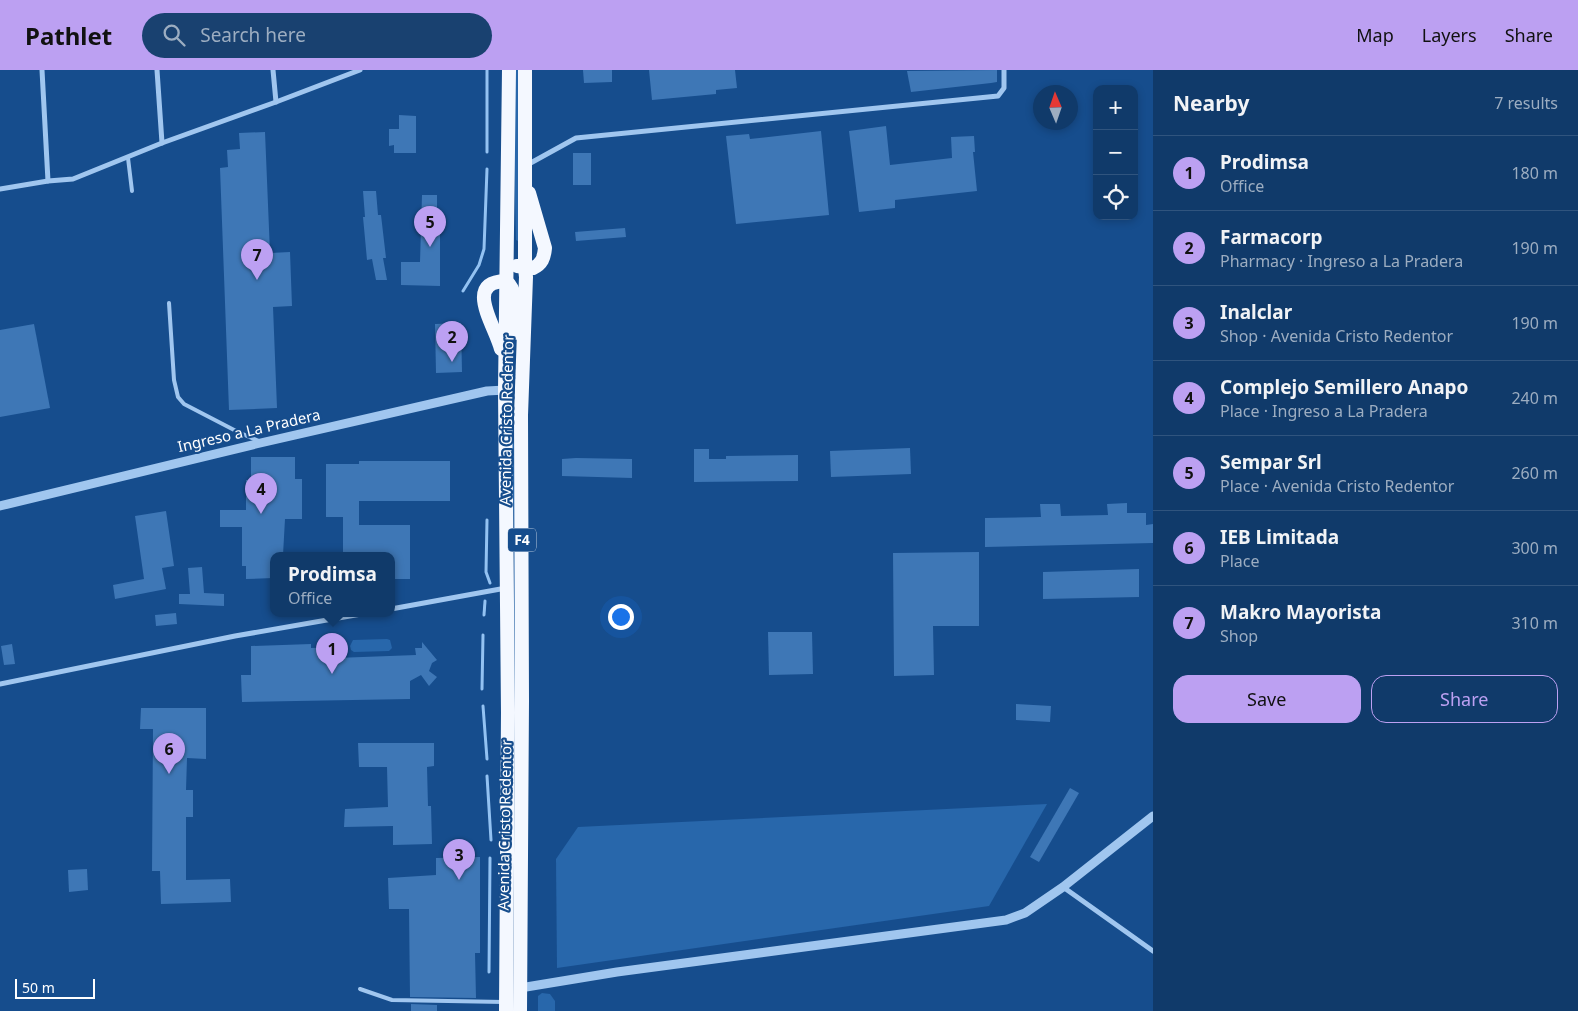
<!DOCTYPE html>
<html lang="en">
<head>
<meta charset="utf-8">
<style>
  :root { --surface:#103a6a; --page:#194170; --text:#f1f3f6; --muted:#9cadc1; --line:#30547e; --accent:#bca0f2 }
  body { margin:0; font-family:"Noto Sans",sans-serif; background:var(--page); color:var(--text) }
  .controls { position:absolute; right:15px; top:15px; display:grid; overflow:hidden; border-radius:10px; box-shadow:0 2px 8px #0003 }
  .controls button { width:45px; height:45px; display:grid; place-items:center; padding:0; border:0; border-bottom:1px solid var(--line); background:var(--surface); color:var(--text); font:25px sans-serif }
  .compass { position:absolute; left:1033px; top:15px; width:45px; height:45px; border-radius:50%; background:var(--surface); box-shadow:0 2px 8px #0003; rotate:358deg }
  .scale { position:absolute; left:15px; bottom:12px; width:80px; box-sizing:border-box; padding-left:5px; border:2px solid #fff; border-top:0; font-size:14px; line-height:18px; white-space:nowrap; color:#fff; -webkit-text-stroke:4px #164d8d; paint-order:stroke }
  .you { position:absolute; left:620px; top:546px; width:18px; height:18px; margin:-12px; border:4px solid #fff; border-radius:50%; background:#1a73e8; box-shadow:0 0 0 8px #1a73e833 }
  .badge { display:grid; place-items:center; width:32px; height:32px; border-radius:50%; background:var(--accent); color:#111; font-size:16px; font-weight:700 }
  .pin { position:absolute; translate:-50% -41px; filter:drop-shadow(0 1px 2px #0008) }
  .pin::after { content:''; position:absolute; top:26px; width:18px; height:15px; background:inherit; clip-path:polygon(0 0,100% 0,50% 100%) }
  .popup { position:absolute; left:270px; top:482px; width:125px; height:65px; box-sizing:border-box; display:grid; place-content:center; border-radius:10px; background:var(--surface); filter:drop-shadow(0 1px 4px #0005); font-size:16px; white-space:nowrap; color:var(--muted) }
  .popup b { font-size:19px; color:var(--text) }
  .popup::after { content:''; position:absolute; left:50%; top:100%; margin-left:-10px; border:10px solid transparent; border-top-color:var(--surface) }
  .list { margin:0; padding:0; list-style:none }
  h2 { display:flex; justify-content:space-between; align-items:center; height:65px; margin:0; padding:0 20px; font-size:21px }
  h2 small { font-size:16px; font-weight:400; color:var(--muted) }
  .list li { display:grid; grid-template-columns:32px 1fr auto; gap:15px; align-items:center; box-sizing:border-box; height:75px; padding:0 20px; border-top:1px solid var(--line) }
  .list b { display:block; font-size:19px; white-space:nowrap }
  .list p { margin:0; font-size:16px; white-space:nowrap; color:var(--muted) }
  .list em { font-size:16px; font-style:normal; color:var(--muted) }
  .actions { display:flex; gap:10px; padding:15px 20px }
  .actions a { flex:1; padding:11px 0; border:1px solid var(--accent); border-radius:15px; text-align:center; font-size:18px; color:var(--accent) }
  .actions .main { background:var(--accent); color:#111 }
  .icon { flex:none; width:28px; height:28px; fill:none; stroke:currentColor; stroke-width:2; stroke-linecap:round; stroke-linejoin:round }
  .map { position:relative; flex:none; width:1153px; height:941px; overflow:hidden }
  header { display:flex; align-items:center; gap:30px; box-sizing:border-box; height:70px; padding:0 25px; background:var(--accent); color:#111 }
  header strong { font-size:24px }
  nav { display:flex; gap:28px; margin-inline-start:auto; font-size:18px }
  .search { width:350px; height:45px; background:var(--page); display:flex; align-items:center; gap:12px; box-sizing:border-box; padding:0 18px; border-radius:28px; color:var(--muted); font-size:19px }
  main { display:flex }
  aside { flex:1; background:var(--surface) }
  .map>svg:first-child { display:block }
  .green { fill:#2867ab }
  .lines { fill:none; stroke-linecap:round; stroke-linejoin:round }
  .stream { stroke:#93c2f2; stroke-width:3 }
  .building { fill:#3e77b6 }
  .service { stroke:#a0c6ef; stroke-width:4 }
  .minor { stroke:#a0c6ef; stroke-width:5 }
  .tertiary { stroke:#a0c6ef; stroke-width:9 }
  .trunk { stroke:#f4f8ff; stroke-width:14 }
  .labels { text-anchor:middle; stroke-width:4.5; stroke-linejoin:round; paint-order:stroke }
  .shield { fill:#164d8d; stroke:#b9cadd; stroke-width:1 }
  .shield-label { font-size:14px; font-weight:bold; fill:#fff }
  .street-label { font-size:15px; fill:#fff; stroke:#164d8d }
</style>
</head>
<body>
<header>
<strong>Pathlet</strong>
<div class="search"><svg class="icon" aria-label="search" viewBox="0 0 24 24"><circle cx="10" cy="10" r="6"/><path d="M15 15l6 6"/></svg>Search here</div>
<nav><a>Map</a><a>Layers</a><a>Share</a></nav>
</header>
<main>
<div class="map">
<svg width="1153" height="941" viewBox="0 0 1153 941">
  <rect width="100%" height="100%" fill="#164d8d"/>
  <g class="green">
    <polygon points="515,0 519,0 518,171 516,170 513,53"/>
    <polygon points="510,326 514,376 515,434 514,941 514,460"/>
    <polygon points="387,569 390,570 392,578 389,581 354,582 351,580 350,576 353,570"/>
    <polygon points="1047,734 989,836 557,898 556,789 578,757"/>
    <polygon points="542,923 550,924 555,931 555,941 538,941 538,926"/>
  </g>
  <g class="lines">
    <g class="stream">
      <polyline points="487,0 487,82"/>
      <polyline points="463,221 479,195 484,179 487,99"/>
      <polyline points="487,450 486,502 490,513"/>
      <polyline points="484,545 485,531"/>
      <polyline points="482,619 483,565"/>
      <polyline points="483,636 487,689"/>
      <polyline points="487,706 491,770"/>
      <polyline points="489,902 490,788"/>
    </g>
  </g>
  <g class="building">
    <polygon points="583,0 612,0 612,12 584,13"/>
    <polygon points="649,0 735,0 737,18 716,20 716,24 652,30"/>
    <polygon points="997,0 997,12 991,13 911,22 907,1"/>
    <polygon points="399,45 416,46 416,83 394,83 394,75 389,76 389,59 399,59"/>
    <polygon points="886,56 890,95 952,88 951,67 974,66 975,82 973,82 977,121 895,130 895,138 859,142 849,61"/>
    <polygon points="821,61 829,145 736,154 726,66 749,64 750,69"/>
    <polygon points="265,62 270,183 290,182 292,236 273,237 277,338 229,340 220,98 228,97 227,80 240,79 239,63"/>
    <rect x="573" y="83" width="18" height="32"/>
    <polygon points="363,121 376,121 378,145 381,145 386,188 383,188 387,210 376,210 372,189 367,190 363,147 365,147"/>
    <polygon points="422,125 437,125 437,161 440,161 440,216 401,215 401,192 420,192"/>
    <polygon points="625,158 626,167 576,171 575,162"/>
    <polygon points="461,253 462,302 436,303 435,254"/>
    <polygon points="34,254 50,338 0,347 0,260"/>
    <polygon points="910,378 911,404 831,407 830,381"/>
    <polygon points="694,379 709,379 709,389 726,389 726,386 798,385 798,411 694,412"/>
    <polygon points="251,387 295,387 295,409 302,409 302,449 285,449 283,485 273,485 273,508 246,509 246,496 242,496 242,457 220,457 220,440 246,440 246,410 251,410"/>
    <polygon points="576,388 632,389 632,408 562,406 562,389"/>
    <polygon points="359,391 450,391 450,431 359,431 359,455 410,455 410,509 391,509 391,485 343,485 343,447 326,447 326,394 359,394"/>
    <polygon points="1127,433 1127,443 1146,443 1146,455 1153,454 1153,473 985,477 985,448 1041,447 1040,434 1060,434 1061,446 1108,445 1107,434"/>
    <polygon points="166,441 174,496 162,498 166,519 115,529 113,515 144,509 135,446"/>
    <polygon points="979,482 979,556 933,556 934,605 894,606 893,483"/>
    <polygon points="202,497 204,523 224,524 224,536 179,534 179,524 190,524 188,498"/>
    <polygon points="1139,499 1139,527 1043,529 1043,502"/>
    <polygon points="176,543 177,554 156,556 155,545"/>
    <polygon points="768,562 812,562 813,604 769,605"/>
    <polygon points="422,572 437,590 432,593 429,601 437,607 429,616 421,605 410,611 410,629 242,632 241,605 251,605 251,576 311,574 311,578 335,577 336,588 416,585 415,578 422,578"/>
    <polygon points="12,574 15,594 4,595 1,576"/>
    <polygon points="1016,634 1051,636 1050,652 1016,650"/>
    <polygon points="141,638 206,638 206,689 187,688 186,720 193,720 193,747 186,747 186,810 230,809 231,832 161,834 160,801 152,801 153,659 140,659"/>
    <polygon points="358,673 434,673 434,696 427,697 428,736 431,736 432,774 393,775 393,756 344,757 345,739 388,737 387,697 359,697"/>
    <polygon points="1070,718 1079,723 1039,792 1030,787"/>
    <polygon points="480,787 480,883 475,883 476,928 410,927 409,839 389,839 388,808 436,805 436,788"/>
    <polygon points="87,799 88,820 69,822 68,800"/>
    <polygon points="411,934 437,935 437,941 411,941"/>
  </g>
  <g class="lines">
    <g class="service">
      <polyline points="128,88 132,121"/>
      <polyline points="169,233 174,310 178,327 184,334 238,362 259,371"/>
      <polyline points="360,919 392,930 504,932"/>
    </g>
    <g class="minor">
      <polyline points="42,0 48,111"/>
      <polyline points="157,0 162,73"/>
      <polyline points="273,0 276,32"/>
      <polyline points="527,95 576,68 998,26 1004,18 1004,0"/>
      <polyline points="0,119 48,111 73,109 162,73 276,32 360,0"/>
      <polyline points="391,539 506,518"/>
      <polyline points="0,614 235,566 367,543"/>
      <polyline points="1063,817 1153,881"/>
    </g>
    <g class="tertiary">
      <polyline points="0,436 256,374 487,321 505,320"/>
      <polyline points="520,918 617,902 1006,850 1025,843 1063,817 1153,746"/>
    </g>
    <g class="trunk">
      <path d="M517,196L533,198C542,194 544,188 545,178L529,123"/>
      <path d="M501,279C495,255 463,212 506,211C520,223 515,246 515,263"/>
      <polyline points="506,941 508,642 505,320 509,0"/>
      <polyline points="520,941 522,631 521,345 526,207 525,198 525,0"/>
    </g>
  </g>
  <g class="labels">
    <rect class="shield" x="508" y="458.5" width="28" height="23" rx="4"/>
    <g class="shield-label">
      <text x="522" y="475">F4</text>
    </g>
    <g class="street-label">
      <text transform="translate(507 350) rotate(-89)" y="5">Avenida Cristo Redentor</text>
      <text transform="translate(249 361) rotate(-13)" y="5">Ingreso a La Pradera</text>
      <text transform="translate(505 755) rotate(-89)" y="5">Avenida Cristo Redentor</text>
    </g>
  </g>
</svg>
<div class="controls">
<button>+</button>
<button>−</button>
<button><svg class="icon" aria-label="locate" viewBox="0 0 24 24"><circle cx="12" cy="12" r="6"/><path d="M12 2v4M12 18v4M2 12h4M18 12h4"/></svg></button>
</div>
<svg class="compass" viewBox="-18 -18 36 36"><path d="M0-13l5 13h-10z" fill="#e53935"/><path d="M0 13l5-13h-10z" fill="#9cadc1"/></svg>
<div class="scale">50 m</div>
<div class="you"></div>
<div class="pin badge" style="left:332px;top:604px">1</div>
<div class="popup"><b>Prodimsa</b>Office</div>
<div class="pin badge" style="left:452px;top:292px">2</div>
<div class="pin badge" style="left:459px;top:810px">3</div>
<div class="pin badge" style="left:261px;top:444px">4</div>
<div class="pin badge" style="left:430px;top:177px">5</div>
<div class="pin badge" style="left:169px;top:704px">6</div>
<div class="pin badge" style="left:257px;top:210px">7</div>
</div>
<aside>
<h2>Nearby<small>7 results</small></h2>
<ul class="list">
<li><span class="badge">1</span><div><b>Prodimsa</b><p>Office</p></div><em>180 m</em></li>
<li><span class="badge">2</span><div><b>Farmacorp</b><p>Pharmacy · Ingreso a La Pradera</p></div><em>190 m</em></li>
<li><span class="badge">3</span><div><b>Inalclar</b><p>Shop · Avenida Cristo Redentor</p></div><em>190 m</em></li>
<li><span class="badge">4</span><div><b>Complejo Semillero Anapo</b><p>Place · Ingreso a La Pradera</p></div><em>240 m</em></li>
<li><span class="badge">5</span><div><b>Sempar Srl</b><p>Place · Avenida Cristo Redentor</p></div><em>260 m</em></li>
<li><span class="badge">6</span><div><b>IEB Limitada</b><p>Place</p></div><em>300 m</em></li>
<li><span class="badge">7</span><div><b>Makro Mayorista</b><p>Shop</p></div><em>310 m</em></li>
</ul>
<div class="actions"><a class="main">Save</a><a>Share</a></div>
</aside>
</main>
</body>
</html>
